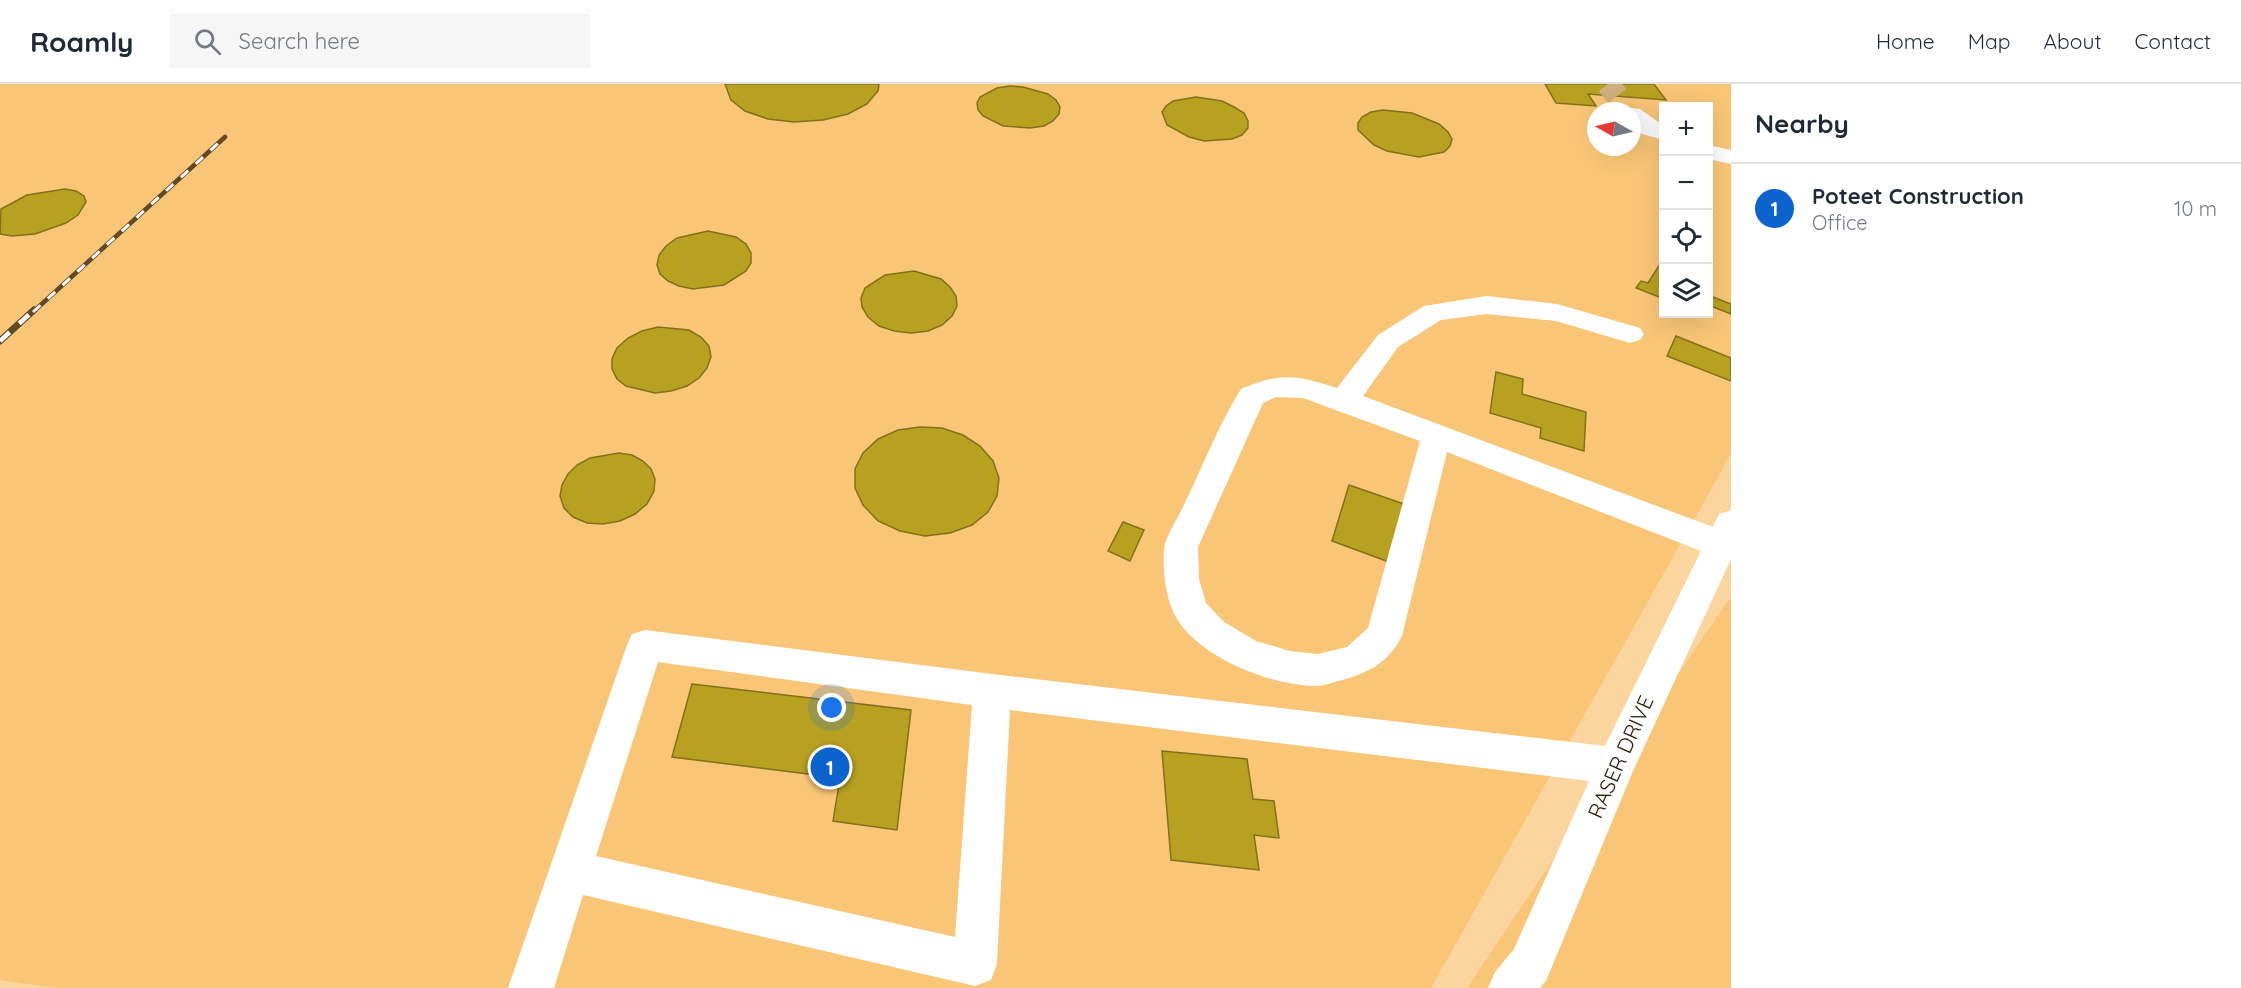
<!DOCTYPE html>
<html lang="en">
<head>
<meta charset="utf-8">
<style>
  :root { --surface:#fff; --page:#f6f6f7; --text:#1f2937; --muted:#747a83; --line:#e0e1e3; --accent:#0c63cd }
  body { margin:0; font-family:Quicksand,sans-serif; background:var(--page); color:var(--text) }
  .controls { position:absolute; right:18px; top:18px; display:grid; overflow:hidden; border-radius:0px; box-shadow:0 6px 24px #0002 }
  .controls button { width:54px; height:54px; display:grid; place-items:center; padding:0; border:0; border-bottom:2px solid var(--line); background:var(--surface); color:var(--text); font:30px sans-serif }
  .compass { position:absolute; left:1587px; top:18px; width:54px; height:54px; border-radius:50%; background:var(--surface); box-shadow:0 6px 24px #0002; rotate:278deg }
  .you { position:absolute; left:832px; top:624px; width:21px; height:21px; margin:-15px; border:4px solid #fff; border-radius:50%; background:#1a73e8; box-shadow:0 0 0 9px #1a73e833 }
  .badge { display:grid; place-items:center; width:39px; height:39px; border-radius:50%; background:var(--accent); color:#fff; font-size:20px; font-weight:700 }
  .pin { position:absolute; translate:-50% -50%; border:3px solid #fff; box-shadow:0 2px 6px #0006 }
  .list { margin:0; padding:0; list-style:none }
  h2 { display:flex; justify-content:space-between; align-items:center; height:78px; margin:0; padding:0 24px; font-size:26px }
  h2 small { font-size:20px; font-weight:400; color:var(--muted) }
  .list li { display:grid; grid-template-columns:39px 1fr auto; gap:18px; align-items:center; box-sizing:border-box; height:90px; padding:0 24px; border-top:2px solid var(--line) }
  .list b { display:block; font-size:22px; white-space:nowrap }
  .list p { margin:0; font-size:20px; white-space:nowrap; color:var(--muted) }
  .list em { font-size:20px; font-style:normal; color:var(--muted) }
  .icon { flex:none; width:33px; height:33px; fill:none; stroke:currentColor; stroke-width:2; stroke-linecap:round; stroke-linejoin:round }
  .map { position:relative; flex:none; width:1731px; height:904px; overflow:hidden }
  header { display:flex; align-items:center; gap:36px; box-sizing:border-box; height:84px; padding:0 30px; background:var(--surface); border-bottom:2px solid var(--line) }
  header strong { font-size:28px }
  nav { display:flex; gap:33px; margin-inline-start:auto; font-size:21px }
  .search { width:420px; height:54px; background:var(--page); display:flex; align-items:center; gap:15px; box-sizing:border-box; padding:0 21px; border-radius:0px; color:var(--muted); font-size:22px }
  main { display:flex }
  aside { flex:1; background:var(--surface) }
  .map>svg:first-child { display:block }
  .built { fill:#f9c677; fill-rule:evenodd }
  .building { fill:#b8a021; stroke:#82711a; stroke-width:1.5 }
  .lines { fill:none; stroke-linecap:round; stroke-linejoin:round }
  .minor-tunnel { stroke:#d1b07e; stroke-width:23; stroke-dasharray:23 12; stroke-linecap:butt }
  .minor { fill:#fff; fill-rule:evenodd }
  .rail-far1-casing { stroke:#604a28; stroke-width:4.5 }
  .rail-casing { stroke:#604a28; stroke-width:7 }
  .rail-far1 { stroke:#fcfcfc; stroke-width:3; stroke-dasharray:10; stroke-linecap:butt }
  .rail { stroke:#fcfcfc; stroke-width:4.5; stroke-dasharray:13; stroke-linecap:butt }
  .labels { text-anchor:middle; stroke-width:4.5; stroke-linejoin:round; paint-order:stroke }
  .street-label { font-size:21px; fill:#2b1a00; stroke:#fcfcfc }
</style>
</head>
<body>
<header>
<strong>Roamly</strong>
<div class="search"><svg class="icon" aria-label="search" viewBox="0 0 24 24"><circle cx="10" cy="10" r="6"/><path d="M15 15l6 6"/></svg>Search here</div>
<nav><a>Home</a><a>Map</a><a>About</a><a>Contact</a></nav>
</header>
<main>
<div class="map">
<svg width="1731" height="904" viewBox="0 0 1731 904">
  <rect width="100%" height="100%" fill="#fad59d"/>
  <g class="built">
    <path d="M0,0H1731V370L1431,904H57L0,896ZM1664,22H1708V230H1664ZM1596,27H1632V63H1596Z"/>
    <polygon points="1731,512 1731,904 1467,904 1616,682"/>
  </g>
  <g class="building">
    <polygon points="725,0 879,0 878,7 867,20 848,30 823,36 794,38 768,35 745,27 731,16"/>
    <polygon points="1545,0 1654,0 1666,16 1588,10 1596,22 1556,19"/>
    <polygon points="1010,2 1023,3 1048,10 1056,16 1060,23 1059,30 1053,37 1044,42 1030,44 1003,42 983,32 978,26 977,19 980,13 997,4"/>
    <polygon points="1196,13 1222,17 1234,23 1244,29 1248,37 1248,44 1242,51 1232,55 1204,57 1189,53 1167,41 1162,28 1166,22 1173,17"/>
    <polygon points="1383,26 1412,29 1439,40 1448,48 1452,55 1450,62 1444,68 1419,73 1387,67 1374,61 1358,46 1358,39 1362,33 1371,28"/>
    <polygon points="65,105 76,107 84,112 86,118 78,131 66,139 35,150 12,152 0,150 1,125 27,111"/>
    <polygon points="708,147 736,153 746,160 751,169 751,179 746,187 724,201 693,205 679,202 668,197 660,190 657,181 659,171 666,162 677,154"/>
    <polygon points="1662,177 1664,178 1664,215 1636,204 1641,197 1648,199"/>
    <polygon points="914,187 941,195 950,203 956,212 957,222 952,232 942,241 928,247 911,249 894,247 879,242 868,233 862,223 861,214 865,204 885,191"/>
    <polygon points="1708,211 1731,220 1731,230 1708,221"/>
    <polygon points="658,243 689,246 701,253 709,262 711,273 707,284 699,294 687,302 671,307 655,309 626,302 617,295 612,285 612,275 617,264 628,254 642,247"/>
    <polygon points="1676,252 1731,274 1731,297 1667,272"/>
    <polygon points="1496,288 1523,295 1522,310 1586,328 1584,367 1540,354 1541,344 1490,329"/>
    <polygon points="920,343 942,344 963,351 980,362 993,377 999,394 997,412 988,428 972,441 950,449 925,452 900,447 878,437 863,421 855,404 855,385 863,369 878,355 898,346"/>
    <polygon points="619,369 632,371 643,377 651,385 655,395 654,407 647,420 635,430 620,437 603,440 587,439 573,433 564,424 560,412 562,401 568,390 577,381 590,374"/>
    <polygon points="1349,401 1404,420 1389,478 1332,457"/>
    <polygon points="1123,438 1144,446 1130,477 1108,467"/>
    <polygon points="692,600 911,626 897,746 833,737 840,694 672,673"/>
    <polygon points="1162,667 1247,675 1253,715 1274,717 1279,754 1254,751 1259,786 1171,776"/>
  </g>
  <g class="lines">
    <polyline class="minor-tunnel" points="1608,0 1617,12"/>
    <g class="minor">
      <polygon points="1632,24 1640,25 1664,42 1664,56 1642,50 1632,41 1632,27 1623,27"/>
      <polygon points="1708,61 1731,66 1731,80 1708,75"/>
      <path d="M1486,212L1557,220L1640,244L1644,250L1640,256L1630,259L1556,237L1486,230L1441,236L1398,263L1363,312L1713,443L1719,430L1731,426V475L1633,687L1546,897L1540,904H1488L1495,888L1514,865L1589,697L1010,626L997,880L991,896L975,902L583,811L554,904H508L627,561L632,550L645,546L992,590L1605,662L1701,467L1447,368L1402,552C1388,580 1366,590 1338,597C1331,599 1323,602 1316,602C1271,601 1202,575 1177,535C1166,517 1162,486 1164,465C1166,451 1177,436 1183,423C1202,384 1218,342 1241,305C1282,288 1296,291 1337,304L1378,251L1424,222ZM1276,313L1303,314L1420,357L1368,544L1347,563L1318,570L1290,567L1256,557L1224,538L1206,519L1199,495L1198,463L1263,319ZM658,578L972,621L955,853L596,772Z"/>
    </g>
    <defs>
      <polyline id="rail-far1" points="33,228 225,53"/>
      <polyline id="rail" points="0,257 34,226"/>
    </defs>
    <use href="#rail-far1" class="rail-far1-casing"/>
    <use href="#rail" class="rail-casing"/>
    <use href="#rail-far1" class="rail-far1"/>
    <use href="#rail" class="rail"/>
  </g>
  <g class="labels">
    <g class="street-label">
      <text transform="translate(1621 673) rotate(-66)" y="7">RASER DRIVE</text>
    </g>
  </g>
</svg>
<div class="controls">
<button>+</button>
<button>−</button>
<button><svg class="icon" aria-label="locate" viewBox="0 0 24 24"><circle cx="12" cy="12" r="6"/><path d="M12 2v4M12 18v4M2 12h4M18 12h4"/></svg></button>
<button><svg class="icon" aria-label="layers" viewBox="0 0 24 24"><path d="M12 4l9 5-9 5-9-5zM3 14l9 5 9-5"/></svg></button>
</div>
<svg class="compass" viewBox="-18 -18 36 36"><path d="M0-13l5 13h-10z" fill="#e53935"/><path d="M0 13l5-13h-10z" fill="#747a83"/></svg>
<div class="you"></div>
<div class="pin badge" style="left:830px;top:683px">1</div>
</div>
<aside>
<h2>Nearby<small></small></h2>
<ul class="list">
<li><span class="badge">1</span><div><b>Poteet Construction</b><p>Office</p></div><em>10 m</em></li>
</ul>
</aside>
</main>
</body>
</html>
